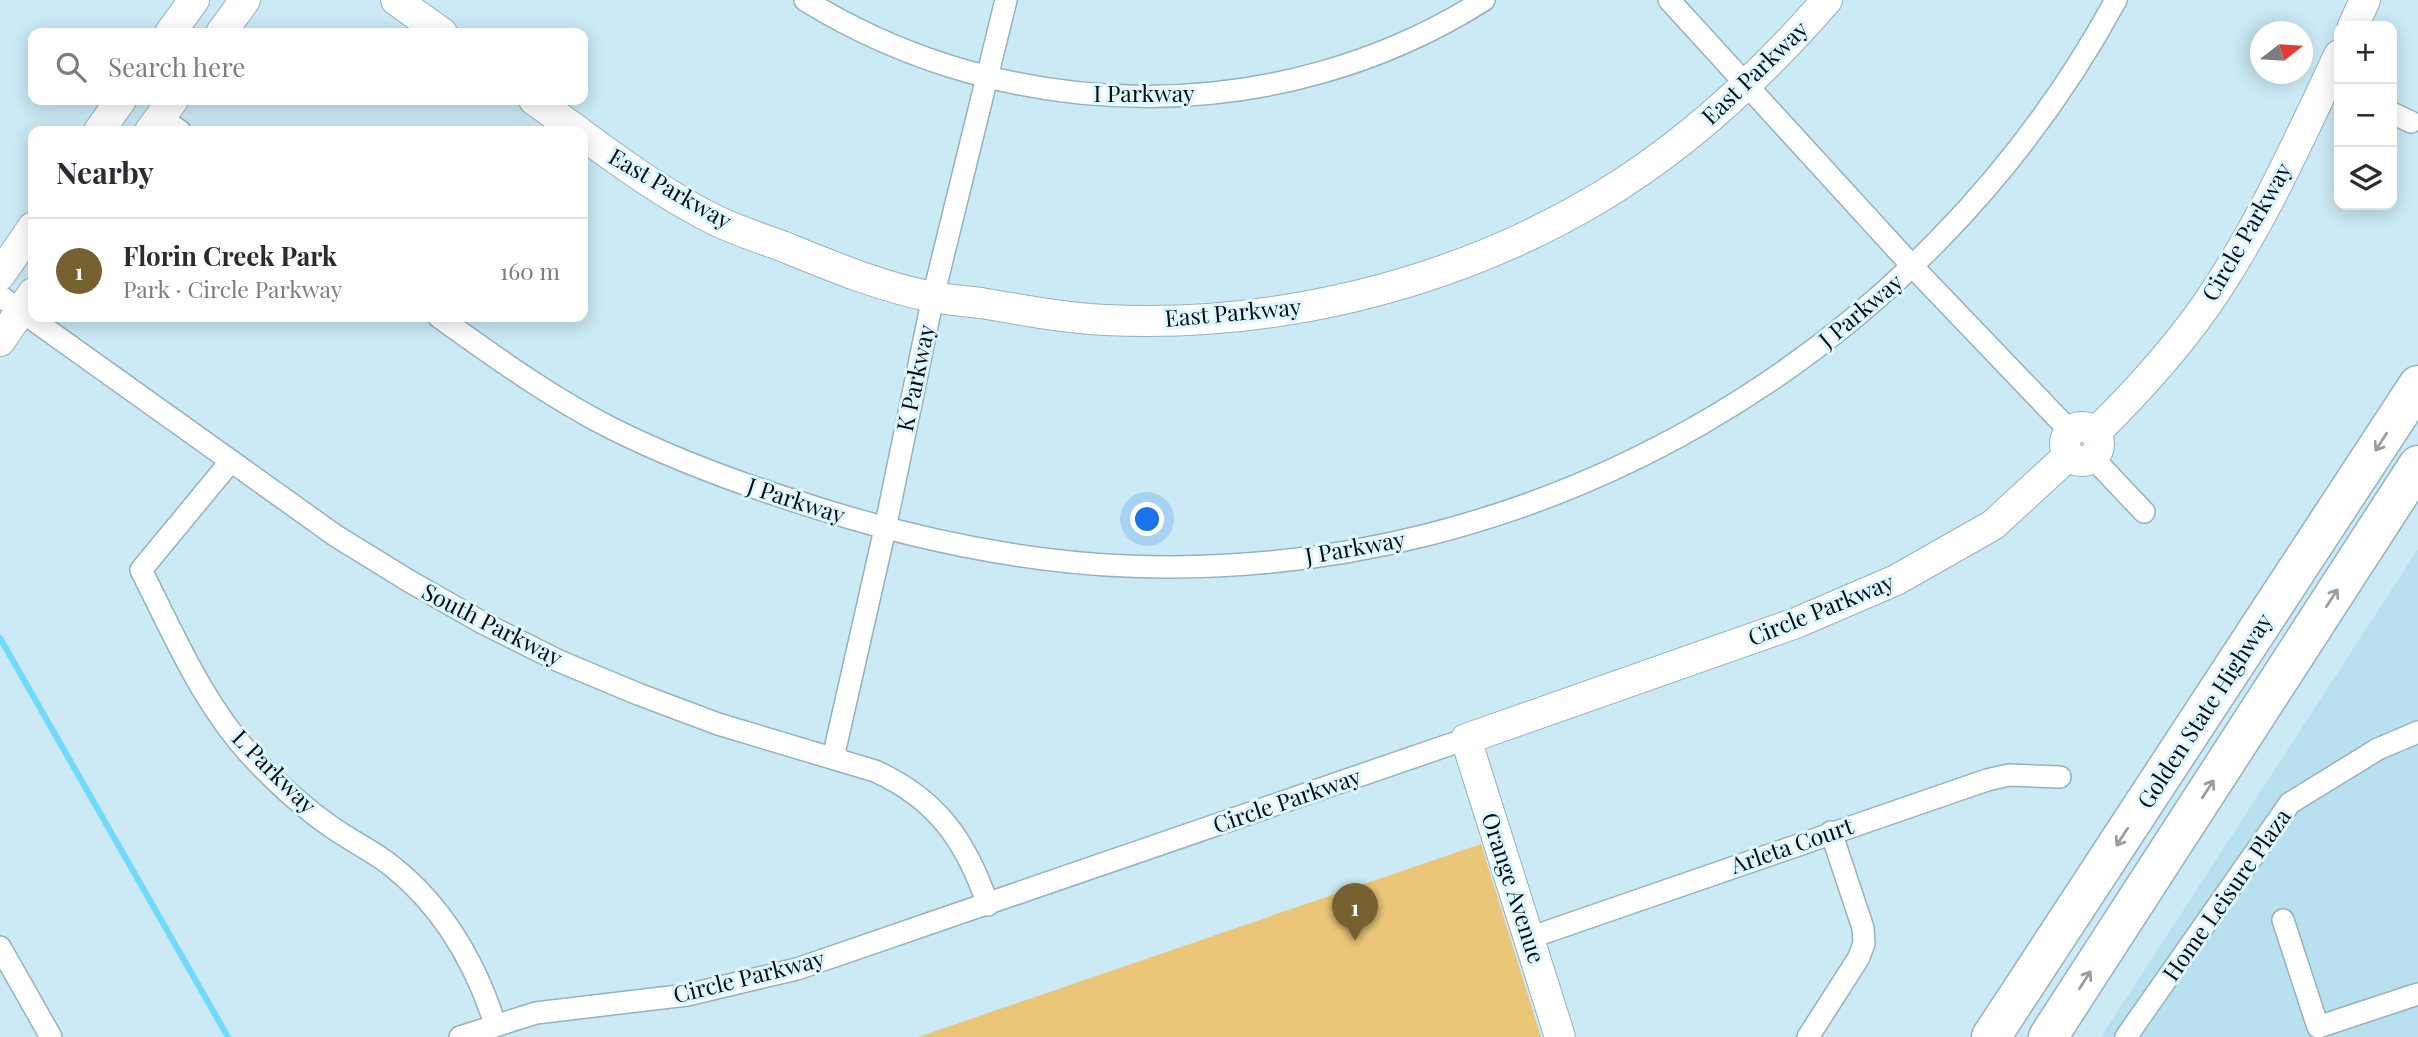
<!DOCTYPE html>
<html lang="en">
<head>
<meta charset="utf-8">
<style>
  :root { --surface:#fff; --page:#f2f2f3; --text:#2b2b33; --muted:#7c7c81; --line:#e1e1e2; --accent:#786131 }
  body { margin:0; font-family:"Playfair Display",serif; background:var(--page); color:var(--text) }
  .controls { position:absolute; right:21px; top:21px; display:grid; overflow:hidden; border-radius:14px; box-shadow:0 4px 18px #0003 }
  .controls button { width:63px; height:63px; display:grid; place-items:center; padding:0; border:0; border-bottom:2px solid var(--line); background:var(--surface); color:var(--text); font:35px sans-serif }
  .compass { position:absolute; left:2250px; top:21px; width:63px; height:63px; border-radius:50%; background:var(--surface); box-shadow:0 4px 18px #0003; rotate:73deg }
  .you { position:absolute; left:1148px; top:520px; width:24px; height:24px; margin:-18px; border:5px solid #fff; border-radius:50%; background:#1a73e8; box-shadow:0 0 0 10px #1a73e833 }
  .badge { display:grid; place-items:center; width:46px; height:46px; border-radius:50%; background:var(--accent); color:#fff; font-size:23px; font-weight:700 }
  .pin { position:absolute; translate:-50% -58px; filter:drop-shadow(0 2px 4px #0008) }
  .pin::after { content:''; position:absolute; top:37px; width:24px; height:21px; background:inherit; clip-path:polygon(0 0,100% 0,50% 100%) }
  .list { margin:0; padding:0; list-style:none }
  h2 { display:flex; justify-content:space-between; align-items:center; height:91px; margin:0; padding:0 28px; font-size:30px }
  h2 small { font-size:23px; font-weight:400; color:var(--muted) }
  .list li { display:grid; grid-template-columns:46px 1fr auto; gap:21px; align-items:center; box-sizing:border-box; height:105px; padding:0 28px; border-top:2px solid var(--line) }
  .list b { display:block; font-size:26px; white-space:nowrap }
  .list p { margin:0; font-size:23px; white-space:nowrap; color:var(--muted) }
  .list em { font-size:23px; font-style:normal; color:var(--muted) }
  .icon { flex:none; width:38px; height:38px; fill:none; stroke:currentColor; stroke-width:2; stroke-linecap:round; stroke-linejoin:round }
  .map { position:relative; flex:none; width:2418px; height:1037px; overflow:hidden }
  .search { position:absolute; background:var(--surface); box-shadow:0 4px 18px #0003; left:28px; top:28px; width:560px; height:77px; display:flex; align-items:center; gap:18px; box-sizing:border-box; padding:0 24px; border-radius:14px; color:var(--muted); font-size:26px }
  .panel { position:absolute; background:var(--surface); box-shadow:0 4px 18px #0003; left:28px; top:126px; width:560px; height:196px; border-radius:14px }
  .map>svg:first-child { display:block }
  .built { fill:#b8e0ee }
  .green { fill:#ecc678 }
  .lines { fill:none; stroke-linecap:round; stroke-linejoin:round }
  .stream { stroke:#70dafc; stroke-width:6 }
  .street-casing { stroke:#95b2bd; stroke-width:24 }
  .secondary-casing { stroke:#95b2bd; stroke-width:32 }
  .highway-casing { stroke:#95b2bd; stroke-width:41 }
  .street { stroke:#fff; stroke-width:21 }
  .secondary { stroke:#fff; stroke-width:30 }
  .highway { stroke:#fff; stroke-width:38 }
  .oneway { stroke:#9b9ea0 }
  .labels { text-anchor:middle; stroke-width:6; stroke-linejoin:round; paint-order:stroke }
  .street-label { font-size:23px; fill:#040d11; stroke:#def6ff }
</style>
</head>
<body>
<div class="map">
<svg width="2418" height="1037" viewBox="0 0 2418 1037">
  <rect width="100%" height="100%" fill="#cbeaf5"/>
  <polygon class="built" points="2418,549 2418,1037 2101,1037"/>
  <polygon class="green" points="1481,844 1541,1037 918,1037"/>
  <g class="lines">
    <polyline class="stream" points="0,638 228,1037"/>
    <defs>
      <g id="street">
        <path d="M805,0C1010,127 1279,130 1484,0"/>
        <polyline points="1669,0 1913,267 2070,431"/>
        <polyline points="2392,113 2411,122"/>
        <polyline points="160,117 180,131"/>
        <path d="M0,296L336,536L409,581L483,623L559,661L638,694L718,724L875,771C937,799 966,841 988,905"/>
        <path d="M439,317C495,357 550,397 611,428C669,457 730,480 792,500C901,536 1011,561 1126,566C1536,583 1921,358 2116,0"/>
        <polyline points="2092,457 2144,512"/>
        <path d="M231,461L141,570C174,635 204,707 255,760C281,787 308,812 339,832C357,844 376,853 393,867C444,908 475,962 495,1024"/>
        <polyline points="833,758 885,529 933,297 1006,0"/>
        <polyline points="2283,920 2318,1027 2418,994"/>
        <polyline points="1529,938 1987,780 2009,775 2060,777"/>
        <polyline points="0,947 51,1037"/>
        <polyline points="460,1037 536,1013 687,995 797,969 1466,739"/>
        <polyline points="1808,1037 1858,959 1864,944 1863,928 1831,832"/>
        <polyline points="2126,1037 2290,803 2378,749 2418,732"/>
      </g>
      <g id="secondary">
        <polyline points="396,0 442,33"/>
        <polyline points="2353,26 2365,0"/>
        <polyline points="170,33 194,0"/>
        <polyline points="221,33 245,0"/>
        <polyline points="534,100 578,131"/>
        <polyline points="99,131 121,100"/>
        <polyline points="150,131 173,100"/>
        <path d="M583,135C625,166 670,198 717,221C738,231 760,238 782,246C831,266 881,287 933,297C949,300 965,301 981,303C1023,310 1063,318 1105,320C1275,328 1450,286 1597,199C1685,147 1760,77 1827,0"/>
        <polyline points="0,275 33,227"/>
        <polyline points="0,341 33,293"/>
        <circle cx="2082" cy="444" r="17"/>
        <path d="M2095,433C2136,393 2174,351 2207,304C2260,227 2299,140 2339,55"/>
        <polyline points="1560,1037 1466,739 1796,623 1896,580 1993,525 2069,455"/>
      </g>
      <g id="highway">
        <polyline points="1991,1037 2418,385"/>
        <polyline points="2048,1037 2418,465"/>
      </g>
    </defs>
    <use href="#street" class="street-casing"/>
    <use href="#secondary" class="secondary-casing"/>
    <use href="#highway" class="highway-casing"/>
    <use href="#street" class="street"/>
    <use href="#secondary" class="secondary"/>
    <use href="#highway" class="highway"/>
  </g>
  <defs><path id="oneway-shaft" d="M-6 0H5M1.5-3L5.5 0L1.5 3" fill="none" stroke-width="1.6" stroke-linecap="round" stroke-linejoin="round" transform="scale(1.75)"/></defs>
  <g class="oneway">
    <use href="#oneway-shaft" transform="translate(2381 442) rotate(123)"/>
    <use href="#oneway-shaft" transform="translate(2332 598) rotate(-57)"/>
    <use href="#oneway-shaft" transform="translate(2208 789) rotate(-57)"/>
    <use href="#oneway-shaft" transform="translate(2122 837) rotate(123)"/>
    <use href="#oneway-shaft" transform="translate(2085 980) rotate(-57)"/>
  </g>
  <g class="labels">
    <g class="street-label">
      <text transform="translate(1755 73) rotate(-44)" y="8">East Parkway</text>
      <text x="1144" y="102">I Parkway</text>
      <text transform="translate(670 189) rotate(30)" y="8">East Parkway</text>
      <text transform="translate(2247 232) rotate(-60)" y="8">Circle Parkway</text>
      <text transform="translate(1861 311) rotate(-40)" y="8">J Parkway</text>
      <text transform="translate(1233 313) rotate(-5)" y="8">East Parkway</text>
      <text transform="translate(916 378) rotate(-78)" y="8">K Parkway</text>
      <text transform="translate(796 501) rotate(18)" y="8">J Parkway</text>
      <text transform="translate(1355 548) rotate(-10)" y="8">J Parkway</text>
      <text transform="translate(1821 610) rotate(-22)" y="8">Circle Parkway</text>
      <text transform="translate(492 625) rotate(27)" y="8">South Parkway</text>
      <text transform="translate(2205 711) rotate(-57)" y="8">Golden State Highway</text>
      <text transform="translate(274 772) rotate(45)" y="8">L Parkway</text>
      <text transform="translate(1287 801) rotate(-19)" y="8">Circle Parkway</text>
      <text transform="translate(1792 846) rotate(-19)" y="8">Arleta Court</text>
      <text transform="translate(1513 888) rotate(72)" y="8">Orange Avenue</text>
      <text transform="translate(2227 895) rotate(-55)" y="8">Home Leisure Plaza</text>
      <text transform="translate(749 977) rotate(-14)" y="8">Circle Parkway</text>
    </g>
  </g>
</svg>
<div class="controls">
<button>+</button>
<button>−</button>
<button><svg class="icon" aria-label="layers" viewBox="0 0 24 24"><path d="M12 4l9 5-9 5-9-5zM3 14l9 5 9-5"/></svg></button>
</div>
<svg class="compass" viewBox="-18 -18 36 36"><path d="M0-13l5 13h-10z" fill="#e53935"/><path d="M0 13l5-13h-10z" fill="#7c7c81"/></svg>
<div class="you"></div>
<div class="pin badge" style="left:1355px;top:941px">1</div>
<div class="search"><svg class="icon" aria-label="search" viewBox="0 0 24 24"><circle cx="10" cy="10" r="6"/><path d="M15 15l6 6"/></svg>Search here</div>
<section class="panel">
<h2>Nearby<small></small></h2>
<ul class="list">
<li><span class="badge">1</span><div><b>Florin Creek Park</b><p>Park · Circle Parkway</p></div><em>160 m</em></li>
</ul>
</section>
</div>
</body>
</html>
